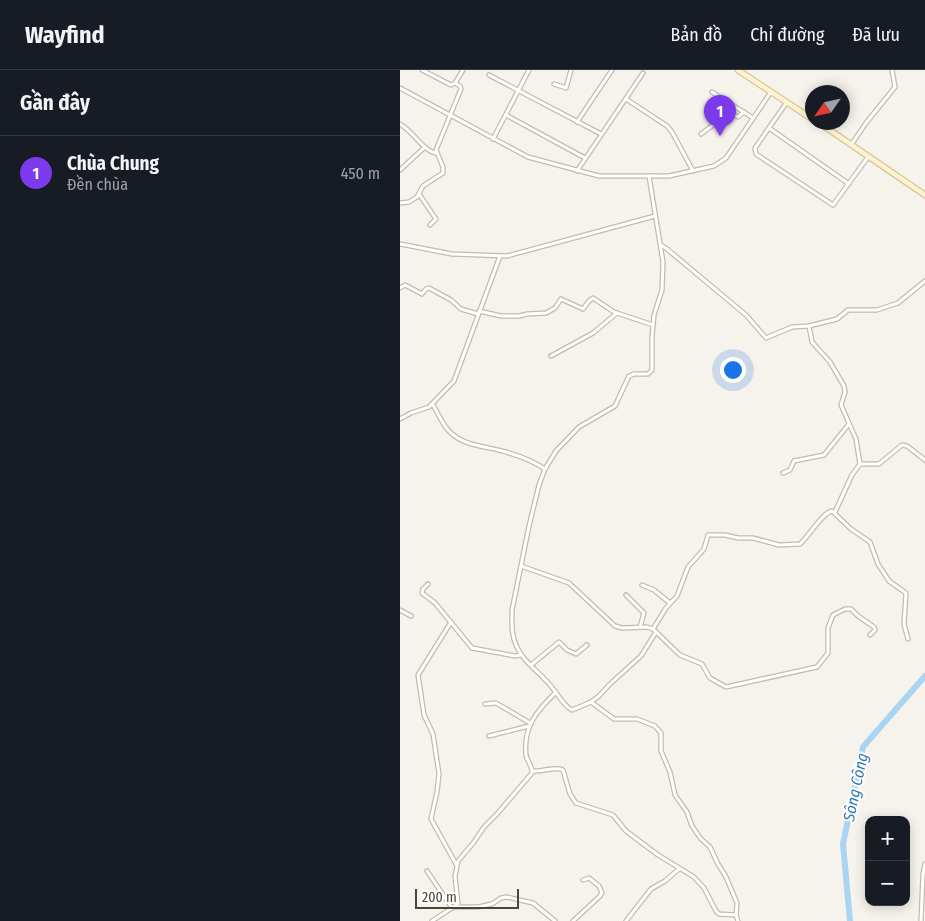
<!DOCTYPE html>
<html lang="vi">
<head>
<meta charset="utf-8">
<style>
  :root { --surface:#171b24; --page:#20242c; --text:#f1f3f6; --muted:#9ea1a6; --line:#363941; --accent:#7c3aed }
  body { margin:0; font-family:"Fira Sans Condensed",sans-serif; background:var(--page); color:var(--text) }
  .controls { position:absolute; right:15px; bottom:15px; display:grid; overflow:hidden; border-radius:10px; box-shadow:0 2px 12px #0003 }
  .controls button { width:45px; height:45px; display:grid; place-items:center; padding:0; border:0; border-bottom:1px solid var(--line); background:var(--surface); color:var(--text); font:25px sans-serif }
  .compass { position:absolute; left:405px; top:15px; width:45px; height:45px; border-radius:50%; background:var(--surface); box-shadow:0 2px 12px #0003; rotate:236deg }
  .scale { position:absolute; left:15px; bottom:12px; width:104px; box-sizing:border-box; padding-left:5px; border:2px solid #4b4439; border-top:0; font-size:14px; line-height:18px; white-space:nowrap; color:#4b4439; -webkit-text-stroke:4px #fff; paint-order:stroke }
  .you { position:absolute; left:332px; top:299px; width:18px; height:18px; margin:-12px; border:4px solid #fff; border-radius:50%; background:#1a73e8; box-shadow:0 0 0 8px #1a73e833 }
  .badge { display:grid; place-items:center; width:32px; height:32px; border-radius:50%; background:var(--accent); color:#fff; font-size:16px; font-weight:700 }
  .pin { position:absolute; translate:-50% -41px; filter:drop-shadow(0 1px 2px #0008) }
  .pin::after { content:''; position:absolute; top:26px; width:18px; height:15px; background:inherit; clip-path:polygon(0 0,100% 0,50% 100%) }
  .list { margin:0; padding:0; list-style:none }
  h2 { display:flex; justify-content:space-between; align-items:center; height:65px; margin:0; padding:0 20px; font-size:21px }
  h2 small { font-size:16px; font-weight:400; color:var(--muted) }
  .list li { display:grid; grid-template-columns:32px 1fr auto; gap:15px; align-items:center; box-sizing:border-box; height:75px; padding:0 20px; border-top:1px solid var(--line) }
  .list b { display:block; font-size:19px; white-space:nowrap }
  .list p { margin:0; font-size:16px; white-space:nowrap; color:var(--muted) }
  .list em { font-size:16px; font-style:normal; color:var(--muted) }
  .map { position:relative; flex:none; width:525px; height:851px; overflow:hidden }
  header { display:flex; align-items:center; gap:30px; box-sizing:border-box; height:70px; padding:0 25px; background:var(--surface); border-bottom:1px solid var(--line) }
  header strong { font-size:24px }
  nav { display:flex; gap:28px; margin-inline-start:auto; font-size:18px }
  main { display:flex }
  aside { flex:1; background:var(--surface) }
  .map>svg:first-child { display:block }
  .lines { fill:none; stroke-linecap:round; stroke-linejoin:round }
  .river { stroke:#a9d4f2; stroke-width:6 }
  .street-casing { stroke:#c2bbae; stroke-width:5.5 }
  .secondary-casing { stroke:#d6c79b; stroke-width:7 }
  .street { stroke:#fff; stroke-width:3 }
  .secondary { stroke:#fff3cd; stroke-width:4.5 }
  .labels { text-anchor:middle; stroke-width:4; stroke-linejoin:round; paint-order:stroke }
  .water-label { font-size:16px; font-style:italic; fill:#2e7ab2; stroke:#fff }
</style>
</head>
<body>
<header>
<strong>Wayfind</strong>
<nav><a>Bản đồ</a><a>Chỉ đường</a><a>Đã lưu</a></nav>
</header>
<main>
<aside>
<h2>Gần đây<small></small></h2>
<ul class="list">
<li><span class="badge">1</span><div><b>Chùa Chung</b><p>Đền chùa</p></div><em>450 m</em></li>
</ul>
</aside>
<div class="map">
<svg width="525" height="851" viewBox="0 0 525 851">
  <rect width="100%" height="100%" fill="#f6f3ec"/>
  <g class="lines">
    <polyline class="river" points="450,851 443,774 463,677 525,606"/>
    <defs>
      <g id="street">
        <polyline points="22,0 51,15 55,13 63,0"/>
        <polyline points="89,5 201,64"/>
        <polyline points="154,14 166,18 171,0"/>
        <polyline points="0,18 128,87 199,106 269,106 314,96 326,88 371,22"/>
        <polyline points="312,22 353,48"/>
        <polyline points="226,29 267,56 272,62 293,101"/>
        <polyline points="387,32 355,78 356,84 433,135 468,87"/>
        <polyline points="106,45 185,88"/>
        <polyline points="177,52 212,0"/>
        <path d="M0,54C12,60 24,82 36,83"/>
        <polyline points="369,58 449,114"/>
        <polyline points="301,64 328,44 333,44 338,47 344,42"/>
        <polyline points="93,69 129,0"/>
        <polyline points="451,75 466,53 495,17 492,0"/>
        <polyline points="0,100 25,77"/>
        <polyline points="177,101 243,3"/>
        <path d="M249,106L263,192L262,220L254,245L252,267V300L248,304H234L229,306L215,336L179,357L156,381L145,399L139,415L129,456L112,540C112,552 111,564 116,575C123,593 143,604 154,620C159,626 164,636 172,640L191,632L199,626L210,614L241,586L256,562"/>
        <polyline points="19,124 36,149 30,155"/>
        <polyline points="0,133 9,132 17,127 23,116 43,103 43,97 36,80 61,19 60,16 55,13"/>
        <polyline points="0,174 52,184 107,186 255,146"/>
        <polyline points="261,175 267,179 346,245 366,268 392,257 409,256 437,249 448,240 477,240 498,233 525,211"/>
        <polyline points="0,218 5,215 22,224 26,219 29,218 51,230 61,239 78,244"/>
        <polyline points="79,241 101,246 119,246 127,244 146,243 155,238 161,229 183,239 189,231 193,228 214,242 253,255"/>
        <polyline points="409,256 412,272 430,292 444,316 445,322 441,335 456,369 460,394 452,405 435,442"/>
        <polyline points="151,286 193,263 217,243"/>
        <path d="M33,335C38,343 42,354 49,361C64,377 87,376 106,382C120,386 133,391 145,399"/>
        <polyline points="0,349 11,343 29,337 54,311 100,186"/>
        <polyline points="460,394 479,394 502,375 507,376 525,390"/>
        <polyline points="383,403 390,400 394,391 424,385 449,354"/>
        <polyline points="121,496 169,513 215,556 222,558 247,557 253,559 280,585 302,594 310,608 326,617 417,597 428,583 428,558 433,545 445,539 451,539 458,546 474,557 475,560 470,565"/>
        <polyline points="28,514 23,519 22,523 35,533 72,578 115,586 121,585"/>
        <polyline points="242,515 254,520 270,533"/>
        <polyline points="226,525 244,543 240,557"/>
        <polyline points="0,540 11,546"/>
        <polyline points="51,552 18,605 24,645 33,664 39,704 37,722 31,749 56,794"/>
        <path d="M253,559L266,538L277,526L288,497L304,479L308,465H325L338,468H353L379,475L400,474C409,466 422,443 432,441L451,459L470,472L478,494L489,511L506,523L504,554L508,569"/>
        <polyline points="131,595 159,572 167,580 176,584 187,575"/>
        <polyline points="191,632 214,649 237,649 255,656 261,663 261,681 270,702 275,725 287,742 292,756 301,769 310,777 318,794 326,807 337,833 336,845 338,851"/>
        <polyline points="85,634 96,633 130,653"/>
        <polyline points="89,666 129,656"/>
        <path d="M133,701C143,702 155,696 163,700L170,724L176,733L213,745L226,761L258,785L294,807L304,818L316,841L319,844L336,845"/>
        <polyline points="27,801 52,838"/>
        <polyline points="54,837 78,837 92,834 101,828 107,827 133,833 155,851"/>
        <path d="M32,851L58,834L55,806L58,791L74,772L84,757L97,744L132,703C133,696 127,692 126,685C123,656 137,641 156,622"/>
        <polyline points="173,851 199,827 202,823 199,816 189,808 183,810"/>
        <polyline points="226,851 251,819 265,811 279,799"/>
        <polyline points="521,851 523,804 525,794"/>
      </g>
      <g id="secondary">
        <polyline points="338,0 412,49"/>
        <polyline points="418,52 525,125"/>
      </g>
    </defs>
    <use href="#street" class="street-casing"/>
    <use href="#secondary" class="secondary-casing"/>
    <use href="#street" class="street"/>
    <use href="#secondary" class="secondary"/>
  </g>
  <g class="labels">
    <g class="water-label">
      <text transform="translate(455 717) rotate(-78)" y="6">Sông Công</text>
    </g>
  </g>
</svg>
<div class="controls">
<button>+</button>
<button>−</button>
</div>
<svg class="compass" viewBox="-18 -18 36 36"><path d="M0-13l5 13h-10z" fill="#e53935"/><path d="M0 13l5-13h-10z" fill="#9ea1a6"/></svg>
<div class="scale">200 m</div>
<div class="you"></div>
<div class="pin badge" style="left:320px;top:66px">1</div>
</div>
</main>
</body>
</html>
